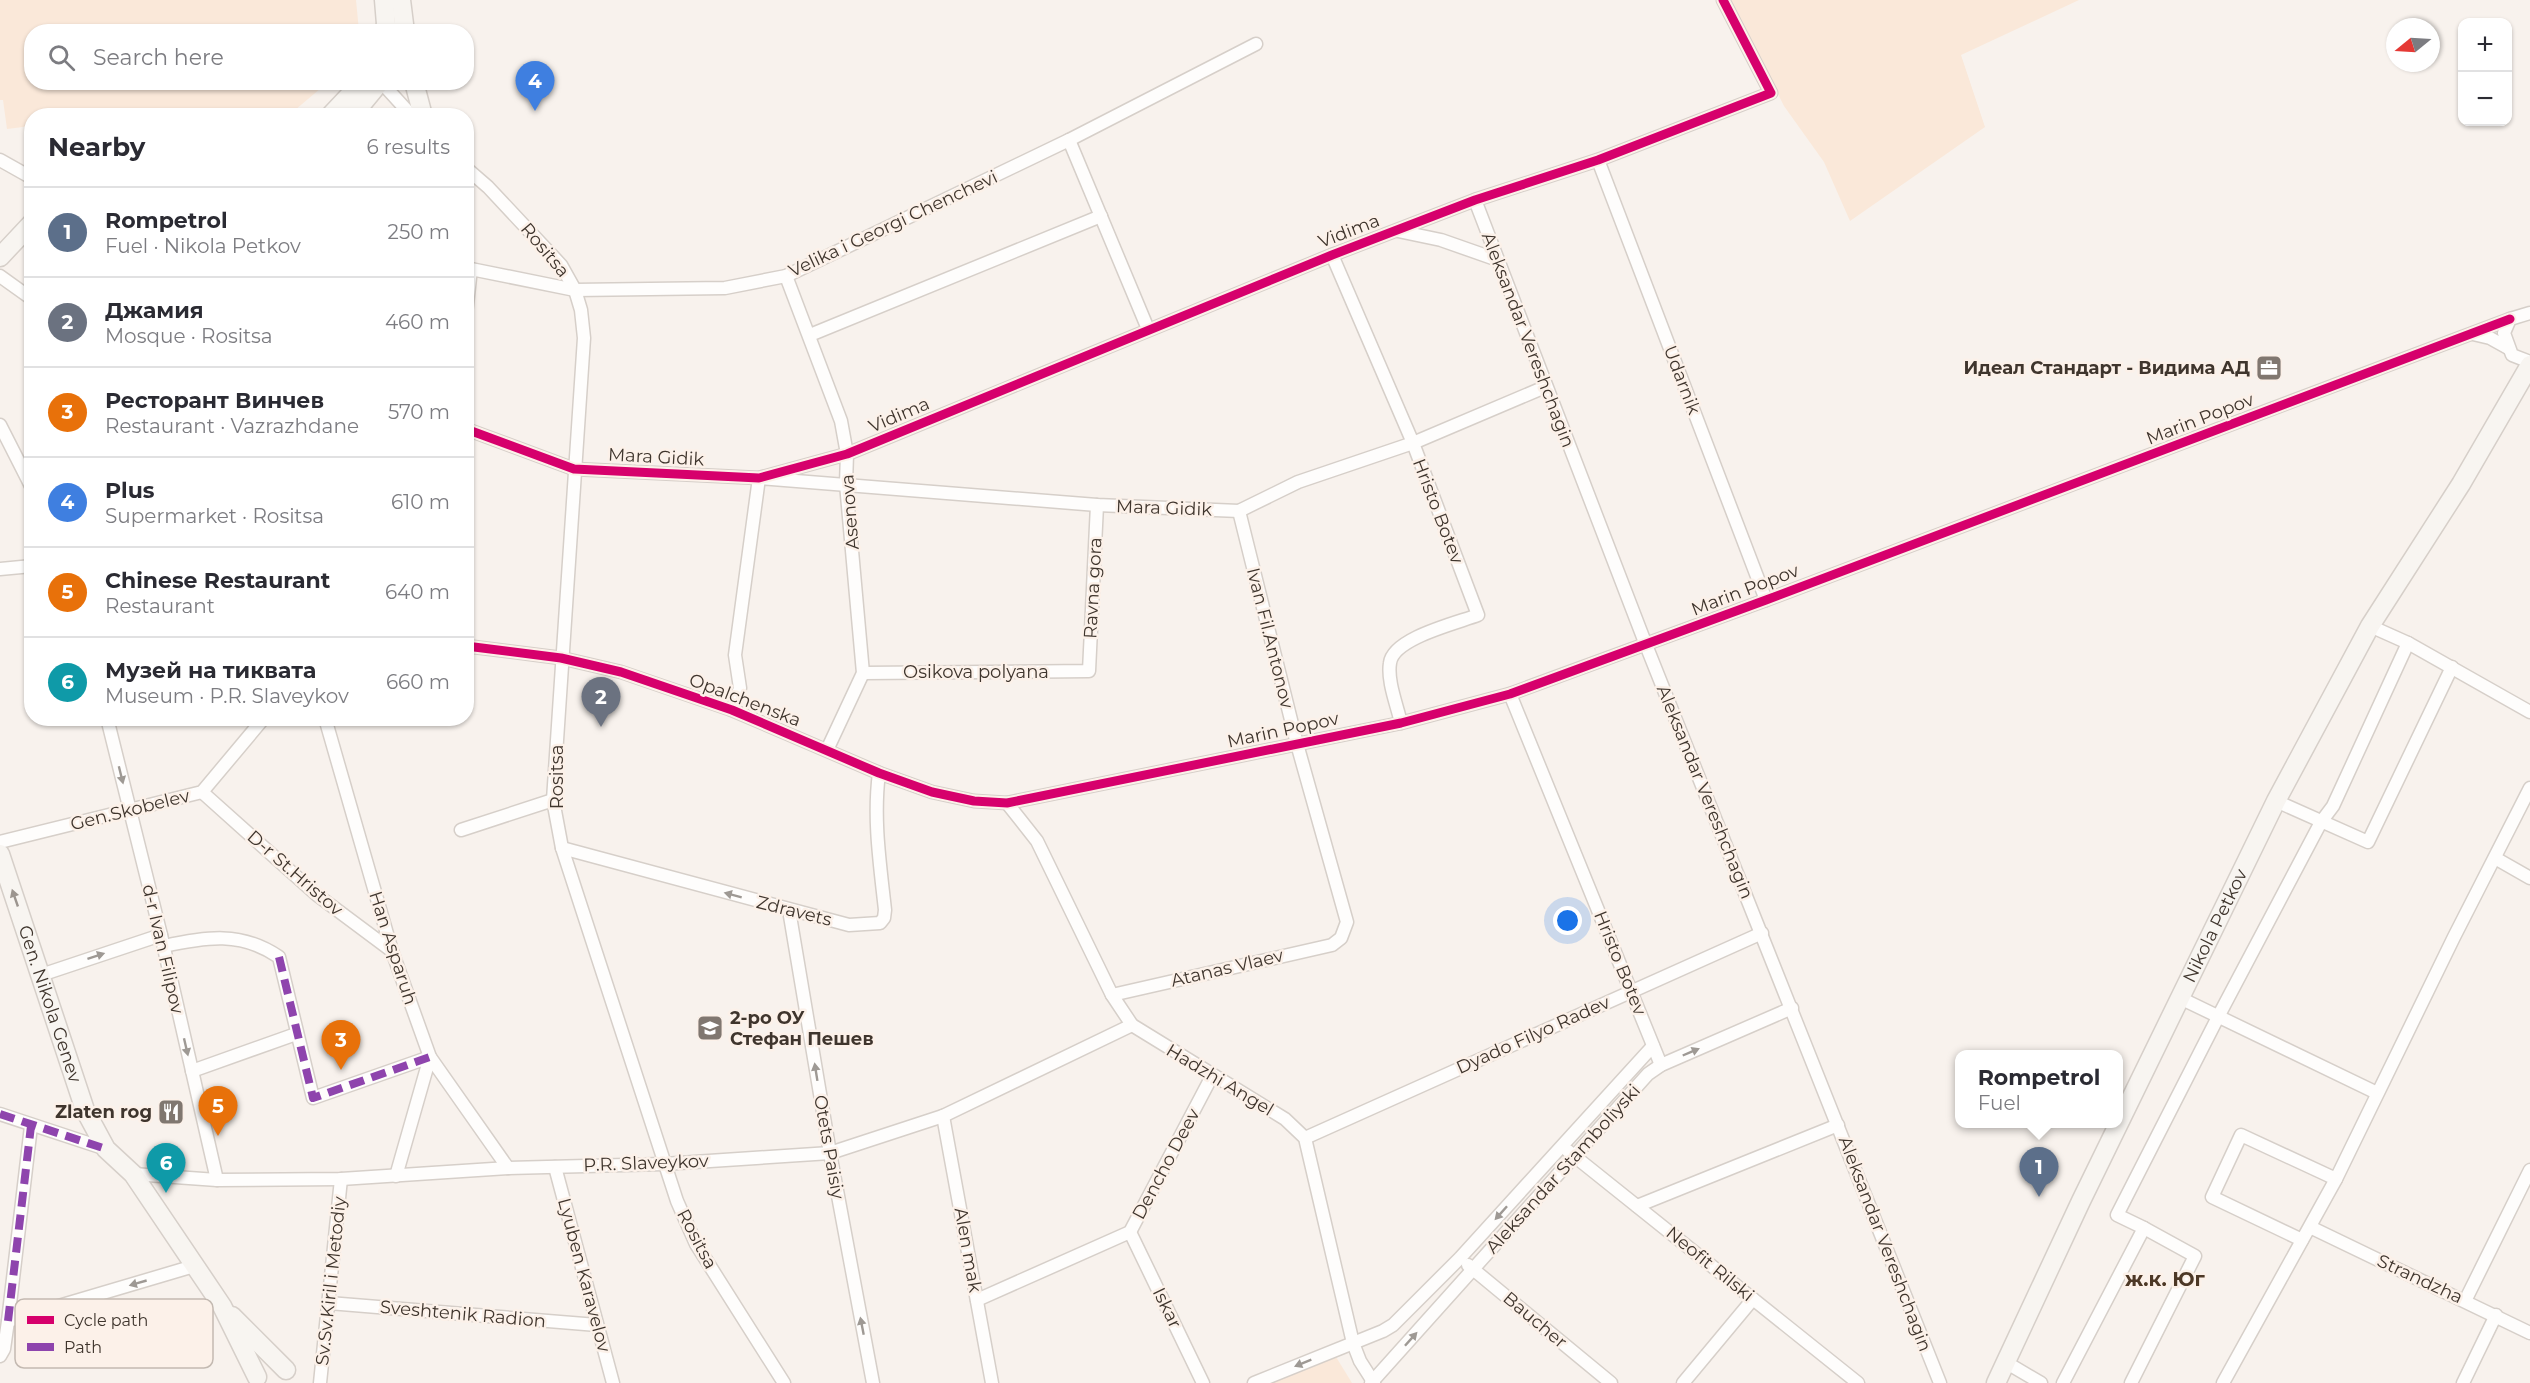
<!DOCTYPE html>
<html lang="en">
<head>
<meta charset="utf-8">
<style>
  :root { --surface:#fff; --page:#f7f7f7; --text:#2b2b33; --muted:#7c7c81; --line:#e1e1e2; --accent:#ea580c }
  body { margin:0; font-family:Montserrat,sans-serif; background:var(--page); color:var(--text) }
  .controls { position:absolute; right:18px; top:18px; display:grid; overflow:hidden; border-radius:12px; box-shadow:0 2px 4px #0004 }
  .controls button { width:54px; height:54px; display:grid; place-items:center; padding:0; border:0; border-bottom:2px solid var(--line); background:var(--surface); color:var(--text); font:30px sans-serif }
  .compass { position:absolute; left:2386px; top:18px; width:54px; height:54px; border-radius:50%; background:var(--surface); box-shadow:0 2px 4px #0004; rotate:252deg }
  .you { position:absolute; left:1568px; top:921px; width:21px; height:21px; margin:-15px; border:4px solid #fff; border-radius:50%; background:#1a73e8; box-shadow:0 0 0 9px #1a73e833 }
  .badge { display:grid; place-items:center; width:39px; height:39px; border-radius:50%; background:var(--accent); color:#fff; font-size:20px; font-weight:700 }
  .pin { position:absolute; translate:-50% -50px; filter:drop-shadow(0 2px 3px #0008) }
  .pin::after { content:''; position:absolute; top:32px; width:21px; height:18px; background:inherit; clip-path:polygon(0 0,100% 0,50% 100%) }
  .popup { position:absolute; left:1955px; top:1050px; width:168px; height:78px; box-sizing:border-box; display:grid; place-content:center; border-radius:12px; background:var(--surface); filter:drop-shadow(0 2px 4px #0005); font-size:20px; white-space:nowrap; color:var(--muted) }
  .popup b { font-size:22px; color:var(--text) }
  .popup::after { content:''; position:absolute; left:50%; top:100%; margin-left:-12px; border:12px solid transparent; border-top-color:var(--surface) }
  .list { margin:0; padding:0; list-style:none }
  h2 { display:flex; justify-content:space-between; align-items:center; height:78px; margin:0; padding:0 24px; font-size:26px }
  h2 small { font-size:20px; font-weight:400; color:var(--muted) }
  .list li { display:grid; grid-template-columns:39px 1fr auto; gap:18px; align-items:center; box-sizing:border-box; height:90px; padding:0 24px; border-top:2px solid var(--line) }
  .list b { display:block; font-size:22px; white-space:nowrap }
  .list p { margin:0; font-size:20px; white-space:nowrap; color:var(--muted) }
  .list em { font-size:20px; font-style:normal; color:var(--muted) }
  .icon { flex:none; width:33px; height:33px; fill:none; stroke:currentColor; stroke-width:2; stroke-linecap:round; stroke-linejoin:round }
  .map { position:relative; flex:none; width:2530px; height:1383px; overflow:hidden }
  .search { position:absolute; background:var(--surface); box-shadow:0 2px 4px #0004; left:24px; top:24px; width:450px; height:66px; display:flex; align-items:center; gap:15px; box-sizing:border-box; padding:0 21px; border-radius:24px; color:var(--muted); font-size:22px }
  .panel { position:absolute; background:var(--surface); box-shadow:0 2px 4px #0004; left:24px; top:108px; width:450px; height:618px; border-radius:24px }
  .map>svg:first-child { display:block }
  .green { fill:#fae8d9 }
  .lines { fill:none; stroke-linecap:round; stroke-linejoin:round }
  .street-casing { stroke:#d6cfc9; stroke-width:15 }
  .secondary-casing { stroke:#d6cfc9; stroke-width:21 }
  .street { stroke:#fefdfc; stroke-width:12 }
  .secondary { stroke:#f8f5f1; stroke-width:18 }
  .quiet { stroke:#8e44ad; stroke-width:8; stroke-dasharray:15 8; stroke-linecap:butt }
  .cycleway-casing { stroke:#fcf1e9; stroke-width:13 }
  .cycleway { stroke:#d6006c; stroke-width:9 }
  .oneway { fill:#9e9994 }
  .oneway2 { fill:#9c958f }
  .labels { text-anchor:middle; stroke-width:5; stroke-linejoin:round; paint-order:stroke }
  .street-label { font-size:18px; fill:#3f352d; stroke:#fcf1e9 }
  .poi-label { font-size:18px; font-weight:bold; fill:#3f352d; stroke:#fcf1e9; text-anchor:end }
  .neighbourhood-label { font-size:20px; font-weight:bold; fill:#4d3826; stroke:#fcf1e9 }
  .key { fill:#fcf1e9; stroke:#c3b9b1; stroke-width:1.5 }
  .key-label { font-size:16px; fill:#3f352d }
</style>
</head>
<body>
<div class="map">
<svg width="2530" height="1383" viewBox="0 0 2530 1383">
  <rect width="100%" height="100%" fill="#f8f2ed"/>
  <g class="green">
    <polygon points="0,0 356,0 359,31 32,32 32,82 327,83 295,110 267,115 126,116 122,112 100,116 32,116 31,126 7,129 3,100 0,100"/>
    <polygon points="1731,0 2079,0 1961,55 1985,127 1850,221 1824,162 1784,106"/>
    <polygon points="1333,1352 1352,1383 1267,1383"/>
  </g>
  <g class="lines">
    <defs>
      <g id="street">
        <polyline points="381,82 412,116"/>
        <polyline points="1069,140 1148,329"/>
        <polyline points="0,160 32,178"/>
        <polyline points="1598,160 1766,600"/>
        <polyline points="466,168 488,187 561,265 575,290 581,310 584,338 553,800 562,848 677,1201 696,1244 784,1383"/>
        <polyline points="1475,200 1646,645 1940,1383"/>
        <polyline points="1398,231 1441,240 1498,260"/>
        <path d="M1332,255L1413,443L1478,615C1457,623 1393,638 1390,663C1387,681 1397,705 1401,723"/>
        <polyline points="466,268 575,290 725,288 786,276 1069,140 1256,44"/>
        <polyline points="0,276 32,299"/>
        <polyline points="786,276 841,421 847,454 846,484 863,673 827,750"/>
        <polyline points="2530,313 2510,319 2504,333 2512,355 2530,362"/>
        <polyline points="466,314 471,269"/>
        <polyline points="2473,334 2490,338 2508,348"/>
        <polyline points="810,335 1101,216"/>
        <polyline points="0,425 32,488"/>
        <polyline points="466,429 574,469 759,478 847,454 1332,255 1475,200 1598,160 1771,93 1723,0"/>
        <polyline points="0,569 32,566"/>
        <polyline points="2370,626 2408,643 2530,712"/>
        <polyline points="466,646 561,658 621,672 732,710 879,773 932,792 974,801 1007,803 1401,723 1510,694 1766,600 2510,319"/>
        <polyline points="863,673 1089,671 1097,505"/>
        <polyline points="1510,694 1661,1065"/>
        <polyline points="732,710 740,688 735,655 759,478 1097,505 1239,511 1298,482 1413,443 1545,387"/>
        <polyline points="107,718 161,935 217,1180"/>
        <polyline points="325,718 392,951 430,1057 396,1176"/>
        <polyline points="202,792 317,895 392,951"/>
        <polyline points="2276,801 2368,842 2452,667"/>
        <polyline points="1007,803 1037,841 1112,995 1132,1025 1285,1119 1305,1138 1353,1343 1360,1361 1374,1383"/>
        <polyline points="461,830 553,800"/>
        <polyline points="0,842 202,792 264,718"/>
        <path d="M562,848L849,925L880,923L884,918L885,910C880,864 873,819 879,773"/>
        <polyline points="2495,858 2530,878"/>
        <polyline points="789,910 830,1153 873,1383"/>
        <path d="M164,946C206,937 241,931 279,957L313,1098L430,1057L508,1168"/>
        <polyline points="41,975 161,935"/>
        <polyline points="1112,995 1332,945 1341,938 1347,922 1297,744 1239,511"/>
        <polyline points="2180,998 2377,1093"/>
        <polyline points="192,1071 296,1034"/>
        <polyline points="0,1114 106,1149"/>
        <polyline points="943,1116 992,1383"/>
        <polyline points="1305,1138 1762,933"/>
        <polyline points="1568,1151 1858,1383"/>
        <polyline points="555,1167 613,1383"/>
        <polyline points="133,1174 217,1180 341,1179 508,1168 664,1164 830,1153 943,1116 1132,1025"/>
        <polyline points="1637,1206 1838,1125"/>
        <polyline points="2310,1227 2530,1333"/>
        <polyline points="1130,1232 1203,1383"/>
        <polyline points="2302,1240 2212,1197 2241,1135 2336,1179"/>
        <polyline points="1468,1265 1611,1383"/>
        <polyline points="977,1300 1130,1232 1212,1076"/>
        <polyline points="2465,1301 2530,1170"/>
        <polyline points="329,1303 597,1325"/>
        <polyline points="8,1321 194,1266"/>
        <polyline points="0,1356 4,1349 8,1321 31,1126"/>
        <polyline points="2007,1363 2041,1383"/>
        <polyline points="320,1383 341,1179"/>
        <polyline points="1254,1383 1383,1331 1393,1325 1460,1258 1653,1046"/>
        <polyline points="1371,1383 1648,1074 1661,1065 1792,1008"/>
        <polyline points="1683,1383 1753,1299"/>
        <polyline points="2063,1383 2144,1228 2117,1215 2218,1017 2321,822 2333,806 2408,643"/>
        <polyline points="2131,1383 2195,1256 2144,1228"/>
        <polyline points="2223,1383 2336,1179 2454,937 2530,788"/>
        <polyline points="2463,1383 2496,1315"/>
      </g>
      <g id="secondary">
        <polyline points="384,0 386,24 384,32"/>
        <polyline points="401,0 405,32"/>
        <polyline points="414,82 423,116"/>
        <polyline points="330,116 362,82"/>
        <polyline points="352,116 380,82"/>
        <polyline points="0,257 32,223"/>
        <path id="s1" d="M0,854L85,1110L106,1149L133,1174L222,1306L257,1377"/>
        <polyline points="232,1316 286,1370"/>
        <path id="s2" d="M1996,1383L2081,1201L2276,801L2370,626L2461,484L2530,365"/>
      </g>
    </defs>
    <use href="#street" class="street-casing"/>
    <use href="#secondary" class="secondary-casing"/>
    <use href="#street" class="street"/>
    <use href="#secondary" class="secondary"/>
    <g class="quiet">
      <polyline points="279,957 313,1098 430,1057"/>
      <polyline points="0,1114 106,1149"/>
      <polyline points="8,1321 31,1126"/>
    </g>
    <defs>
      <g id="cycleway">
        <polyline points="466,429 574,469 759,478 847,454 1332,255 1475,200 1598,160 1771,93 1723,0"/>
        <polyline points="466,646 561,658 621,672 732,710 879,773 932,792 974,801 1007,803 1401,723 1510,694 1766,600 2510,319"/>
      </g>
    </defs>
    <use href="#cycleway" class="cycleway-casing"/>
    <use href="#cycleway" class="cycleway"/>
  </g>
  <defs><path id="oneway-solid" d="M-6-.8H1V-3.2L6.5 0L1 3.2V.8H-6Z" transform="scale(1.5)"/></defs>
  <g class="oneway">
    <use href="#oneway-solid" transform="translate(121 775) rotate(76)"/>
    <use href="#oneway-solid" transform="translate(733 895) rotate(-165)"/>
    <use href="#oneway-solid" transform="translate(96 956) rotate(-18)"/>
    <use href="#oneway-solid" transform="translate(186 1047) rotate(77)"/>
    <use href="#oneway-solid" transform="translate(1691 1052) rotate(-23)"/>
    <use href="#oneway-solid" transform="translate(816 1072) rotate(-99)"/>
    <use href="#oneway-solid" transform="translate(1501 1213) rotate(132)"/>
    <use href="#oneway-solid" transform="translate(138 1283) rotate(164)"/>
    <use href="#oneway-solid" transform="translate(862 1326) rotate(-101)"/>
    <use href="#oneway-solid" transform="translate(1411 1339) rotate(-48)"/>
    <use href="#oneway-solid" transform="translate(1303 1363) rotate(158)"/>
  </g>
  <use class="oneway2" href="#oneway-solid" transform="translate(15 898) rotate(-109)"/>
  <defs>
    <symbol id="office-square" viewBox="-11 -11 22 22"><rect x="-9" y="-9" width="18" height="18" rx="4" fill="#807770" stroke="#fcf1e9"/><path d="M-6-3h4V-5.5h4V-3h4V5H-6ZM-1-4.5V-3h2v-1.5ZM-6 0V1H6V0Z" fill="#fff"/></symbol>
    <symbol id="school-square" viewBox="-11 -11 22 22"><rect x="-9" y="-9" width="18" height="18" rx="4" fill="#807770" stroke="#fcf1e9"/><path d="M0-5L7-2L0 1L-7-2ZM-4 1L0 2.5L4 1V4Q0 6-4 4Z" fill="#fff"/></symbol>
    <symbol id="restaurant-square" viewBox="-11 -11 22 22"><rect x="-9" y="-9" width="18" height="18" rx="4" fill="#807770" stroke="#fcf1e9"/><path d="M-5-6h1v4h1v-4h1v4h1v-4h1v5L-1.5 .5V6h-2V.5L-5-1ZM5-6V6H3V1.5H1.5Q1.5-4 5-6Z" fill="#fff"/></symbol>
  </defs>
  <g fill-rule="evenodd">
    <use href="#office-square" x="2254" y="353" width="30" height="30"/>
    <use href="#school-square" x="695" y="1013" width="30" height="30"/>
    <use href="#restaurant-square" x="156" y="1097" width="30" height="30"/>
  </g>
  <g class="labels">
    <g class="street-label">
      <text transform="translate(893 224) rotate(-25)" y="6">Velika i Georgi Chenchevi</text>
      <text transform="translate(1349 231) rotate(-21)" y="6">Vidima</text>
      <text transform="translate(545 250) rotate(50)" y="6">Rositsa</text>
      <text transform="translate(1528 340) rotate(69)" y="6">Aleksandar Vereshchagin</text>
      <text transform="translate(1682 380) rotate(69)" y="6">Udarnik</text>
      <text transform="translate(899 415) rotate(-23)" y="6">Vidima</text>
      <text transform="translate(2200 419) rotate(-21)" y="6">Marin Popov</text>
      <text transform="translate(656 457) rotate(3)" y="6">Mara Gidik</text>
      <text transform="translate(1164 508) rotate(2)" y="6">Mara Gidik</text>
      <text transform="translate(1438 511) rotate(69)" y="6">Hristo Botev</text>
      <text transform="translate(850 512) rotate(-94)" y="6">Asenova</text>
      <text transform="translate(1093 588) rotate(-87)" y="6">Ravna gora</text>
      <text transform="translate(1745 590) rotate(-21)" y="6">Marin Popov</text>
      <text transform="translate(1270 638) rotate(76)" y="6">Ivan Fil.Antonov</text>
      <text x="976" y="678">Osikova polyana</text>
      <text transform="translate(745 700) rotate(21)" y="6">Opalchenska</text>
      <text transform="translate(1283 730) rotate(-12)" y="6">Marin Popov</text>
      <text transform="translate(557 777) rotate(-90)" y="6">Rositsa</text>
      <text transform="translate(1705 792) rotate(68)" y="6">Aleksandar Vereshchagin</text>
      <text transform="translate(130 810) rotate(-14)" y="6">Gen.Skobelev</text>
      <text transform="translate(295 873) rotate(41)" y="6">D-r St.Hristov</text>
      <text transform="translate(794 911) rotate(14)" y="6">Zdravets</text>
      <text dy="6" stroke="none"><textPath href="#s2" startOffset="507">Nikola Petkov</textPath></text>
      <text transform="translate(393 948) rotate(72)" y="6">Han Asparuh</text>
      <text transform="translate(163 949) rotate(77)" y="6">d-r Ivan Filipov</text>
      <text transform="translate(1620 963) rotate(68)" y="6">Hristo Botev</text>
      <text transform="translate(1227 968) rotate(-13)" y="6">Atanas Vlaev</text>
      <text dy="6" stroke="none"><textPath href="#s1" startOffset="158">Gen. Nikola Genev</textPath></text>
      <text transform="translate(1533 1035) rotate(-24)" y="6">Dyado Filyo Radev</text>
      <text transform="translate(1220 1080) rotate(31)" y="6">Hadzhi Angel</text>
      <text transform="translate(829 1147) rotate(80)" y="6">Otets Paisiy</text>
      <text transform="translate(646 1163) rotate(-2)" y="6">P.R. Slaveykov</text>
      <text transform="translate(1166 1164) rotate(-62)" y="6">Dencho Deev</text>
      <text transform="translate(1563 1169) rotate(-48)" y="6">Aleksandar Stamboliyski</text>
      <text transform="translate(697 1239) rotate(62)" y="6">Rositsa</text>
      <text transform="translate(1885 1244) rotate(69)" y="6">Aleksandar Vereshchagin</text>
      <text transform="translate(968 1250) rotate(80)" y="6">Alen mak</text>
      <text transform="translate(1710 1264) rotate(39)" y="6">Neofit Rilski</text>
      <text transform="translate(584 1275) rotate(75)" y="6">Lyuben Karavelov</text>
      <text transform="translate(2420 1279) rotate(25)" y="6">Strandzha</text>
      <text transform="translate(331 1281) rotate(-84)" y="6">Sv.Sv.Kiril i Metodiy</text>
      <text transform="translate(1167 1308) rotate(64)" y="6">Iskar</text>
      <text transform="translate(463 1314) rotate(5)" y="6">Sveshtenik Radion</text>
      <text transform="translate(1535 1320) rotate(40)" y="6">Baucher</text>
    </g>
    <g class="poi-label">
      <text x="2250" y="374">Идеал Стандарт - Видима АД</text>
      <text x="730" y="1024" text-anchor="start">2-ро ОУ<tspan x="730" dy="21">Стефан Пешев</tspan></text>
      <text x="152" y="1118">Zlaten rog</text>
    </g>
    <g class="neighbourhood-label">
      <text x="2165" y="1286">ж.к. Юг</text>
    </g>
  </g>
  <rect x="15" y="1299" width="198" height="69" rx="9" class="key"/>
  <rect x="27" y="1316" width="27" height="8" fill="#d6006c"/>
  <rect x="27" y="1343" width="27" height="8" fill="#8e44ad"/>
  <g class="key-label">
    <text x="64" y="1326">Cycle path</text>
    <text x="64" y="1353">Path</text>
  </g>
</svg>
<div class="controls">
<button>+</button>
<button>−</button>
</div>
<svg class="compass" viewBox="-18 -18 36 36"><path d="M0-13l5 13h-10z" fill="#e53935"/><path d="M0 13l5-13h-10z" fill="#7c7c81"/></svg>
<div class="you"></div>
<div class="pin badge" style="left:2039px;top:1197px;background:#5c6f8a">1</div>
<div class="popup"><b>Rompetrol</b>Fuel</div>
<div class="pin badge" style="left:601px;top:727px;background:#6b7280">2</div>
<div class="pin badge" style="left:341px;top:1070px;background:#e8710a">3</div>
<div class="pin badge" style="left:535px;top:111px;background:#3f7fe0">4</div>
<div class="pin badge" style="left:218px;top:1136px;background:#e8710a">5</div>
<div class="pin badge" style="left:166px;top:1193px;background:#0f9aa8">6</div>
<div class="search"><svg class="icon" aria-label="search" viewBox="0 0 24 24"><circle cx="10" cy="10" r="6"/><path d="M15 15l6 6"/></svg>Search here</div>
<section class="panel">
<h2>Nearby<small>6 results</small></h2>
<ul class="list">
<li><span class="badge" style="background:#5c6f8a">1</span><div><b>Rompetrol</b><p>Fuel · Nikola Petkov</p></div><em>250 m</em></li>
<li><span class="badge" style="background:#6b7280">2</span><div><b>Джамия</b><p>Mosque · Rositsa</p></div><em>460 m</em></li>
<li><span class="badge" style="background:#e8710a">3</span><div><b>Ресторант Винчев</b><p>Restaurant · Vazrazhdane</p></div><em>570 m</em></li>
<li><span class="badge" style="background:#3f7fe0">4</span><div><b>Plus</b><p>Supermarket · Rositsa</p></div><em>610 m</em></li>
<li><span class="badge" style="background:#e8710a">5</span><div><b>Chinese Restaurant</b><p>Restaurant</p></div><em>640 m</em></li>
<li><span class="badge" style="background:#0f9aa8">6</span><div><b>Музей на тиквата</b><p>Museum · P.R. Slaveykov</p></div><em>660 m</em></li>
</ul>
</section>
</div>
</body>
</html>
